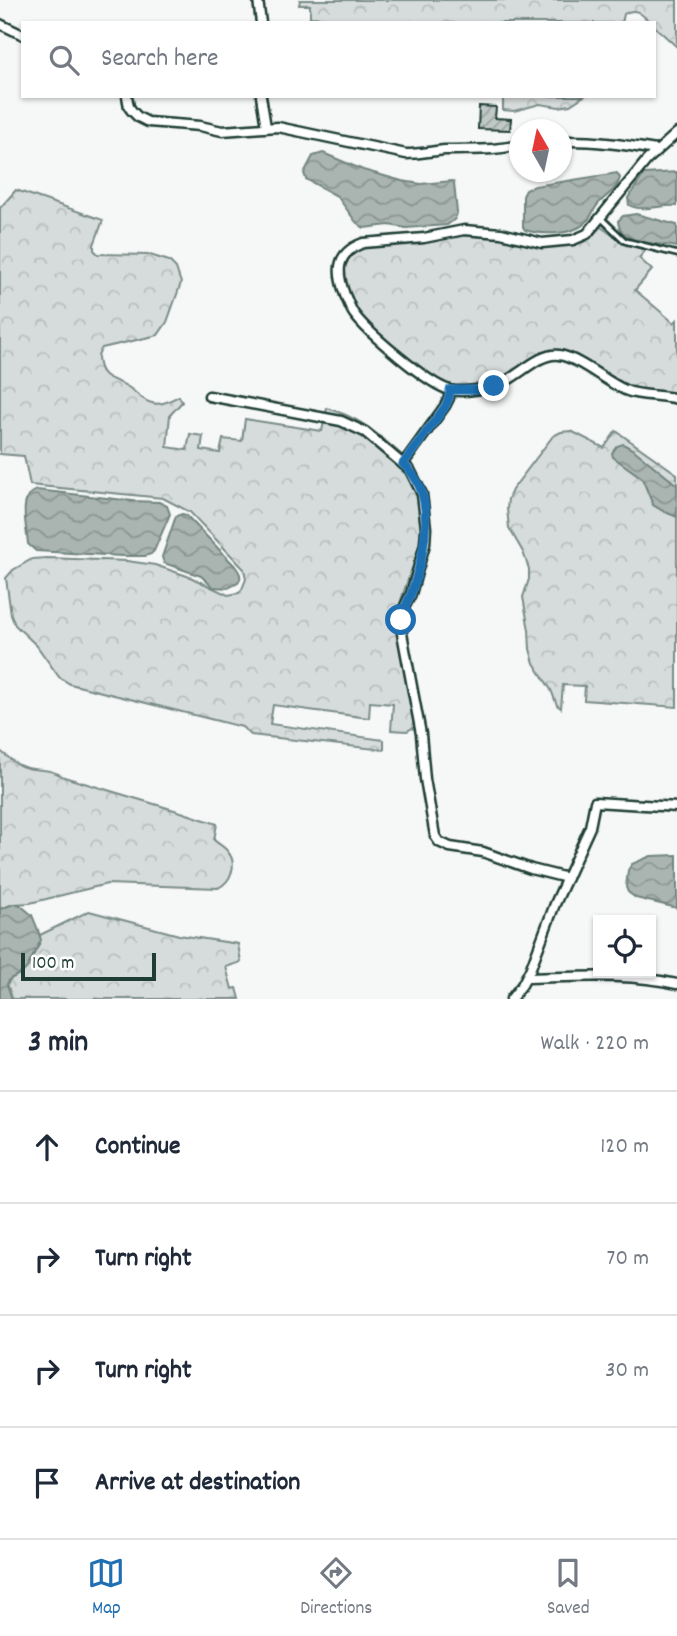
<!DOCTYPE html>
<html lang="en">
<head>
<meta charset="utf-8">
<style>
  :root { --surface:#fff; --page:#f6f6f7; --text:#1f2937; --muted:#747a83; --line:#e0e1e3; --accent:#1f6fb2 }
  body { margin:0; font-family:Dekko,sans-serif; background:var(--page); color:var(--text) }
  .controls { position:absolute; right:21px; bottom:21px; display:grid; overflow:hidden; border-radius:0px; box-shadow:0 2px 5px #0004 }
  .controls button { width:63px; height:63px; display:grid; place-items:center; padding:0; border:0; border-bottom:2px solid var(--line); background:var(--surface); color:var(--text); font:35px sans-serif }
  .compass { position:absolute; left:509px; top:119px; width:63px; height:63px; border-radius:50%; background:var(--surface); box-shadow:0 2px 5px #0004; rotate:351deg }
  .scale { position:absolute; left:21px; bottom:18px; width:135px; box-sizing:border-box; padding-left:7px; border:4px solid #1f3d34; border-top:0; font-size:19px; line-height:24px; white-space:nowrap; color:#1f3d34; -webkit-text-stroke:5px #fff; paint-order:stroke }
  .stop { position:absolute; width:21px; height:21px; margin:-16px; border:5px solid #1f6fb2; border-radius:50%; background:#fff }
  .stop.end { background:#1f6fb2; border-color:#fff; box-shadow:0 2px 7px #0008 }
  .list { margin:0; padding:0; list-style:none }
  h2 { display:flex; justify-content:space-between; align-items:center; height:91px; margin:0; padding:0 28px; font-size:30px }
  h2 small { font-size:23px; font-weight:400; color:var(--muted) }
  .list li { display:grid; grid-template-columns:46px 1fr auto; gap:21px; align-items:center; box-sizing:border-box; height:112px; padding:0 28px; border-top:2px solid var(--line) }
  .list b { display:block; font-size:26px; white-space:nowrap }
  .list em { font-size:23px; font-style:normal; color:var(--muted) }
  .icon { flex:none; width:38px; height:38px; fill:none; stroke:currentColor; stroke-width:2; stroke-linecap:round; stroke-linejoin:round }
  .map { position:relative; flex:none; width:677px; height:999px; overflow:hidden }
  .search { position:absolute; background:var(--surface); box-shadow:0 2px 5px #0004; left:21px; right:21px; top:21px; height:77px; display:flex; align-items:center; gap:18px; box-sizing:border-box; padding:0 24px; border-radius:0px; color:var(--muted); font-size:26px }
  .sheet { height:539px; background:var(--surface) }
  nav { display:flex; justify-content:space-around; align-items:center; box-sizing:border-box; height:98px; border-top:2px solid var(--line); background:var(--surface); font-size:19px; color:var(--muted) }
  nav a { display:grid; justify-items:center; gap:4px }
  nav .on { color:var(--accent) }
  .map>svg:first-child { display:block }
  .forest { fill:url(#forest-crowns); stroke:#7a8c88; stroke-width:2 }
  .water { fill:url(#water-waves); stroke:#72857f; stroke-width:2 }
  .building { fill:url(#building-hatch); stroke:#1f3d34; stroke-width:2 }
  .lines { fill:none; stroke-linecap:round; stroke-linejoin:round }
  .lane-casing { stroke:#1f3d34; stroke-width:9 }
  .street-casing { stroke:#1f3d34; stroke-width:13 }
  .lane { stroke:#fff; stroke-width:3.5 }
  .street { stroke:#fff; stroke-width:8 }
  .route { stroke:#1f6fb2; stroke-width:9 }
</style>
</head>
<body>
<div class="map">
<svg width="677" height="999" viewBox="0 0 677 999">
  <defs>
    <pattern id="forest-crowns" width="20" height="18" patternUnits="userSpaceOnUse" patternTransform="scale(1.75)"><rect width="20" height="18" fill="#d6dcdb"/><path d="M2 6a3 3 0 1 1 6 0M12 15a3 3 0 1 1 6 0" fill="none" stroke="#b7bebd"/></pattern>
    <pattern id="water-waves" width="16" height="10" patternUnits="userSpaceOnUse" patternTransform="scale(1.75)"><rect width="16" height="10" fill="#aab5b1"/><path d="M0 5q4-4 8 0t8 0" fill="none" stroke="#8a9491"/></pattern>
    <pattern id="building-hatch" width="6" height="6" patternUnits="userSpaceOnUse" patternTransform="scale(1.75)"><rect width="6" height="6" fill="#c0c9c6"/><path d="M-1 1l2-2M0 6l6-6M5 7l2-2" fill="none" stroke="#9ba4a2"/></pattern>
  </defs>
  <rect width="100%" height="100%" fill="#f6f7f7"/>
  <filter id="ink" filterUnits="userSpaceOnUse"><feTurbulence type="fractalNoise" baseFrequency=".0143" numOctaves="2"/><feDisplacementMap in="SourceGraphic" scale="14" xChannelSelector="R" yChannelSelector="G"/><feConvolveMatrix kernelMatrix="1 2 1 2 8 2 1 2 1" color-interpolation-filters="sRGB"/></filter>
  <g filter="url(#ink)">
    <g class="forest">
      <path d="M300,0H677V47L654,26V23H651C642,15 636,6 624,14L622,23H330V18L310,17V5H299Z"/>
      <polygon points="503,96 584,96 570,105 559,107 540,104 514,111 503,110"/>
      <path d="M16,190L103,220L94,245V250L98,254L150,255L169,261L176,268L181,283L167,322L158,335L102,348C98,353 97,356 99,364C102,380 116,379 128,387C136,392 142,401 152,403C162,406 170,400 179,396L182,402L170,415L167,447L187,450L190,434L203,436L201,450L220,453L223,439L242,441L245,419L322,431L327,408C361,418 376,433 402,455L399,463C411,477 418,489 420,507C421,517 423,526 421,535C417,566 398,595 396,626L416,726L407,731L391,730L393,704L370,702L369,718L273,705L270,724L384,740V750L251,735L242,727L70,684L59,677L37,646L15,625L11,615L6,578L13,570L32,559L47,558L127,561L155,565L190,577L228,595L239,593L242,589L246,579L244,569L190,512L163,498L30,485L24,456L0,454V208Z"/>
      <path d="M601,227L625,244L646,250L639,258L652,270L635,290L674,323L677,320V397L629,389L560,352C526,369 494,389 455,388C434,387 361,325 352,306C349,299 341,277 342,270C343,265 346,260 348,255L363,246L464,233L501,236L542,246L564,245L574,243L596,228Z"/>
      <polygon points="571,431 604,448 616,431 677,474 677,707 584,700 585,686 563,685 561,708 557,705 551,690 534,663 530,649 529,630 523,597 529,579 529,569 523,552 509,528 507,509 508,499 512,490 553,436 561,432"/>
      <path d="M0,751C8,756 15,765 24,767C40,772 48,767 64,777L181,812L217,824L214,840C218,844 225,847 228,852C238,864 231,882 218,888L107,884L30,903L14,904L0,909Z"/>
      <polygon points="89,911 179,935 238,944 241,962 226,967 232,989 237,988 240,999 12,999 7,984 10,979 23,972 39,945 40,935"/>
    </g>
    <g class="water">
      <polygon points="323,153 363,170 402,181 421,184 452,181 454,183 457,213 455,219 447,225 406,228 389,225 364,228 356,222 337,196 306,179 304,173 313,156"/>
      <path d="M677,172V206C662,204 642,213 629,205L628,198L644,174Z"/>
      <path d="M617,173L620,178C616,192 608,193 599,203C594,208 592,216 587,221C574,236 542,235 525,230L523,227V196L526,190L535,186Z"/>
      <path d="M636,214L677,225V247C659,242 620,247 618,221L623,216Z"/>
      <polygon points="623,444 634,450 677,485 677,517 663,511 653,505 642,478 613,457 612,453 617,446"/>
      <path d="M37,490L133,501L159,502L167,506L170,514L154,551L151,554L145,556H122L36,551L28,544C27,528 17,495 37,490Z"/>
      <path d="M182,514L186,515L235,566C239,571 243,577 238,583L228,588L213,587L201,576L164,563L162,557L176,516Z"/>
      <polygon points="677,855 677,908 636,898 628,892 626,887 628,870 632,864 651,856"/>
      <polygon points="14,904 19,904 32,915 38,930 41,940 27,968 23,972 10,979 7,984 12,999 0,999 0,909"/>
    </g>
    <polygon class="building" points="479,106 496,107 495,118 511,119 510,130 478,129"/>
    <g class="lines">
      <defs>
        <polyline id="lane" points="602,219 625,241 677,254"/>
        <g id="street">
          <polyline points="258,0 261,23"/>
          <polyline points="0,24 23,35"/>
          <path d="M127,96L129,107L132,111L138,117L148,122L200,126L222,131L278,127L406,154C419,154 432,151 445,150C471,149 494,151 520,145"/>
          <polyline points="261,96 266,127"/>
          <path d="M677,133L647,160L587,234L573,240L542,243L501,233L464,230L424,238L363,243C336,253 336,271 345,295C348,301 350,308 354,314C367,332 429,385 450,390C464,393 488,389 502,383C519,376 540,352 559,355C579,358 605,381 625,390C641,397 660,394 677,399"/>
          <path d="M562,141C593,140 625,145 656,150"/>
          <polyline points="209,396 341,421 365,432 410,470 422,494 426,528 425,544 411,594 402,612 401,628 421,734 425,779 435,836 439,842 450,847 483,852 531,869 567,878"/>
          <polyline points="403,464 445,406 449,398 450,390"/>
          <path d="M526,978C577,977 627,973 677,984"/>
          <polyline points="511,999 522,985 530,970 555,904 590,827 595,802 677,807"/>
        </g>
      </defs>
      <use href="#lane" class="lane-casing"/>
      <use href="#street" class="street-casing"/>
      <use href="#lane" class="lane"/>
      <use href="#street" class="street"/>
    </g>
  </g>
  <g class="lines" filter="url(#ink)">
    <path class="route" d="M401,620C403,611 407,603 411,594C424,556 439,494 403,464L445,407L449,398L450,390H478L494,386"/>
  </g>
</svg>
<div class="controls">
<button><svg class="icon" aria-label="locate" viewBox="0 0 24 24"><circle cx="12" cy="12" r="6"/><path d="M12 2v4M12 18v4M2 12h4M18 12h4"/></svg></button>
</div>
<svg class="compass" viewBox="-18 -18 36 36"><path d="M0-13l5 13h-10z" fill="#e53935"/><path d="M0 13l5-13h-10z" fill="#747a83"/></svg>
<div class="scale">100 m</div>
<div class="stop" style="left:401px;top:620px"></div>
<div class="stop end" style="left:494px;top:386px"></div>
<div class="search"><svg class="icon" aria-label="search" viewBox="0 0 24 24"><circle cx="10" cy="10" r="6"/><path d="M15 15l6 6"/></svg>Search here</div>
</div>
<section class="sheet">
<h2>3 min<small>Walk · 220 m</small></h2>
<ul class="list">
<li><svg class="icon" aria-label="ahead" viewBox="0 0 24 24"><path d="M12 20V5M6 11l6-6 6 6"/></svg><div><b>Continue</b></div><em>120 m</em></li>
<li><svg class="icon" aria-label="right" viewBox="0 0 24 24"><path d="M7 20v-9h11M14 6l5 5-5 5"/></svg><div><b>Turn right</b></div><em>70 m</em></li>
<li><svg class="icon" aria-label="right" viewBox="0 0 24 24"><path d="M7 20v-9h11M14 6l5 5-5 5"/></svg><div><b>Turn right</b></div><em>30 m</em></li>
<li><svg class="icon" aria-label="arrive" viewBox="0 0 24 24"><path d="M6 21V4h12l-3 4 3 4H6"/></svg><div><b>Arrive at destination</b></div></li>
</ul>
</section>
<nav>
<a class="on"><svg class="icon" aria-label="map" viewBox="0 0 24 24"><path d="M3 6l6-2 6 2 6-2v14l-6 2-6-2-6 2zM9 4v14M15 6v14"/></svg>Map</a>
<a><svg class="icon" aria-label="directions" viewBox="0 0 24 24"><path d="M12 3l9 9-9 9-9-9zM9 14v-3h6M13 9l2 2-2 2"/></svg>Directions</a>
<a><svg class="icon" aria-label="saved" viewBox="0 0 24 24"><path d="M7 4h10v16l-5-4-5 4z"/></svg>Saved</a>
</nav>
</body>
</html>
